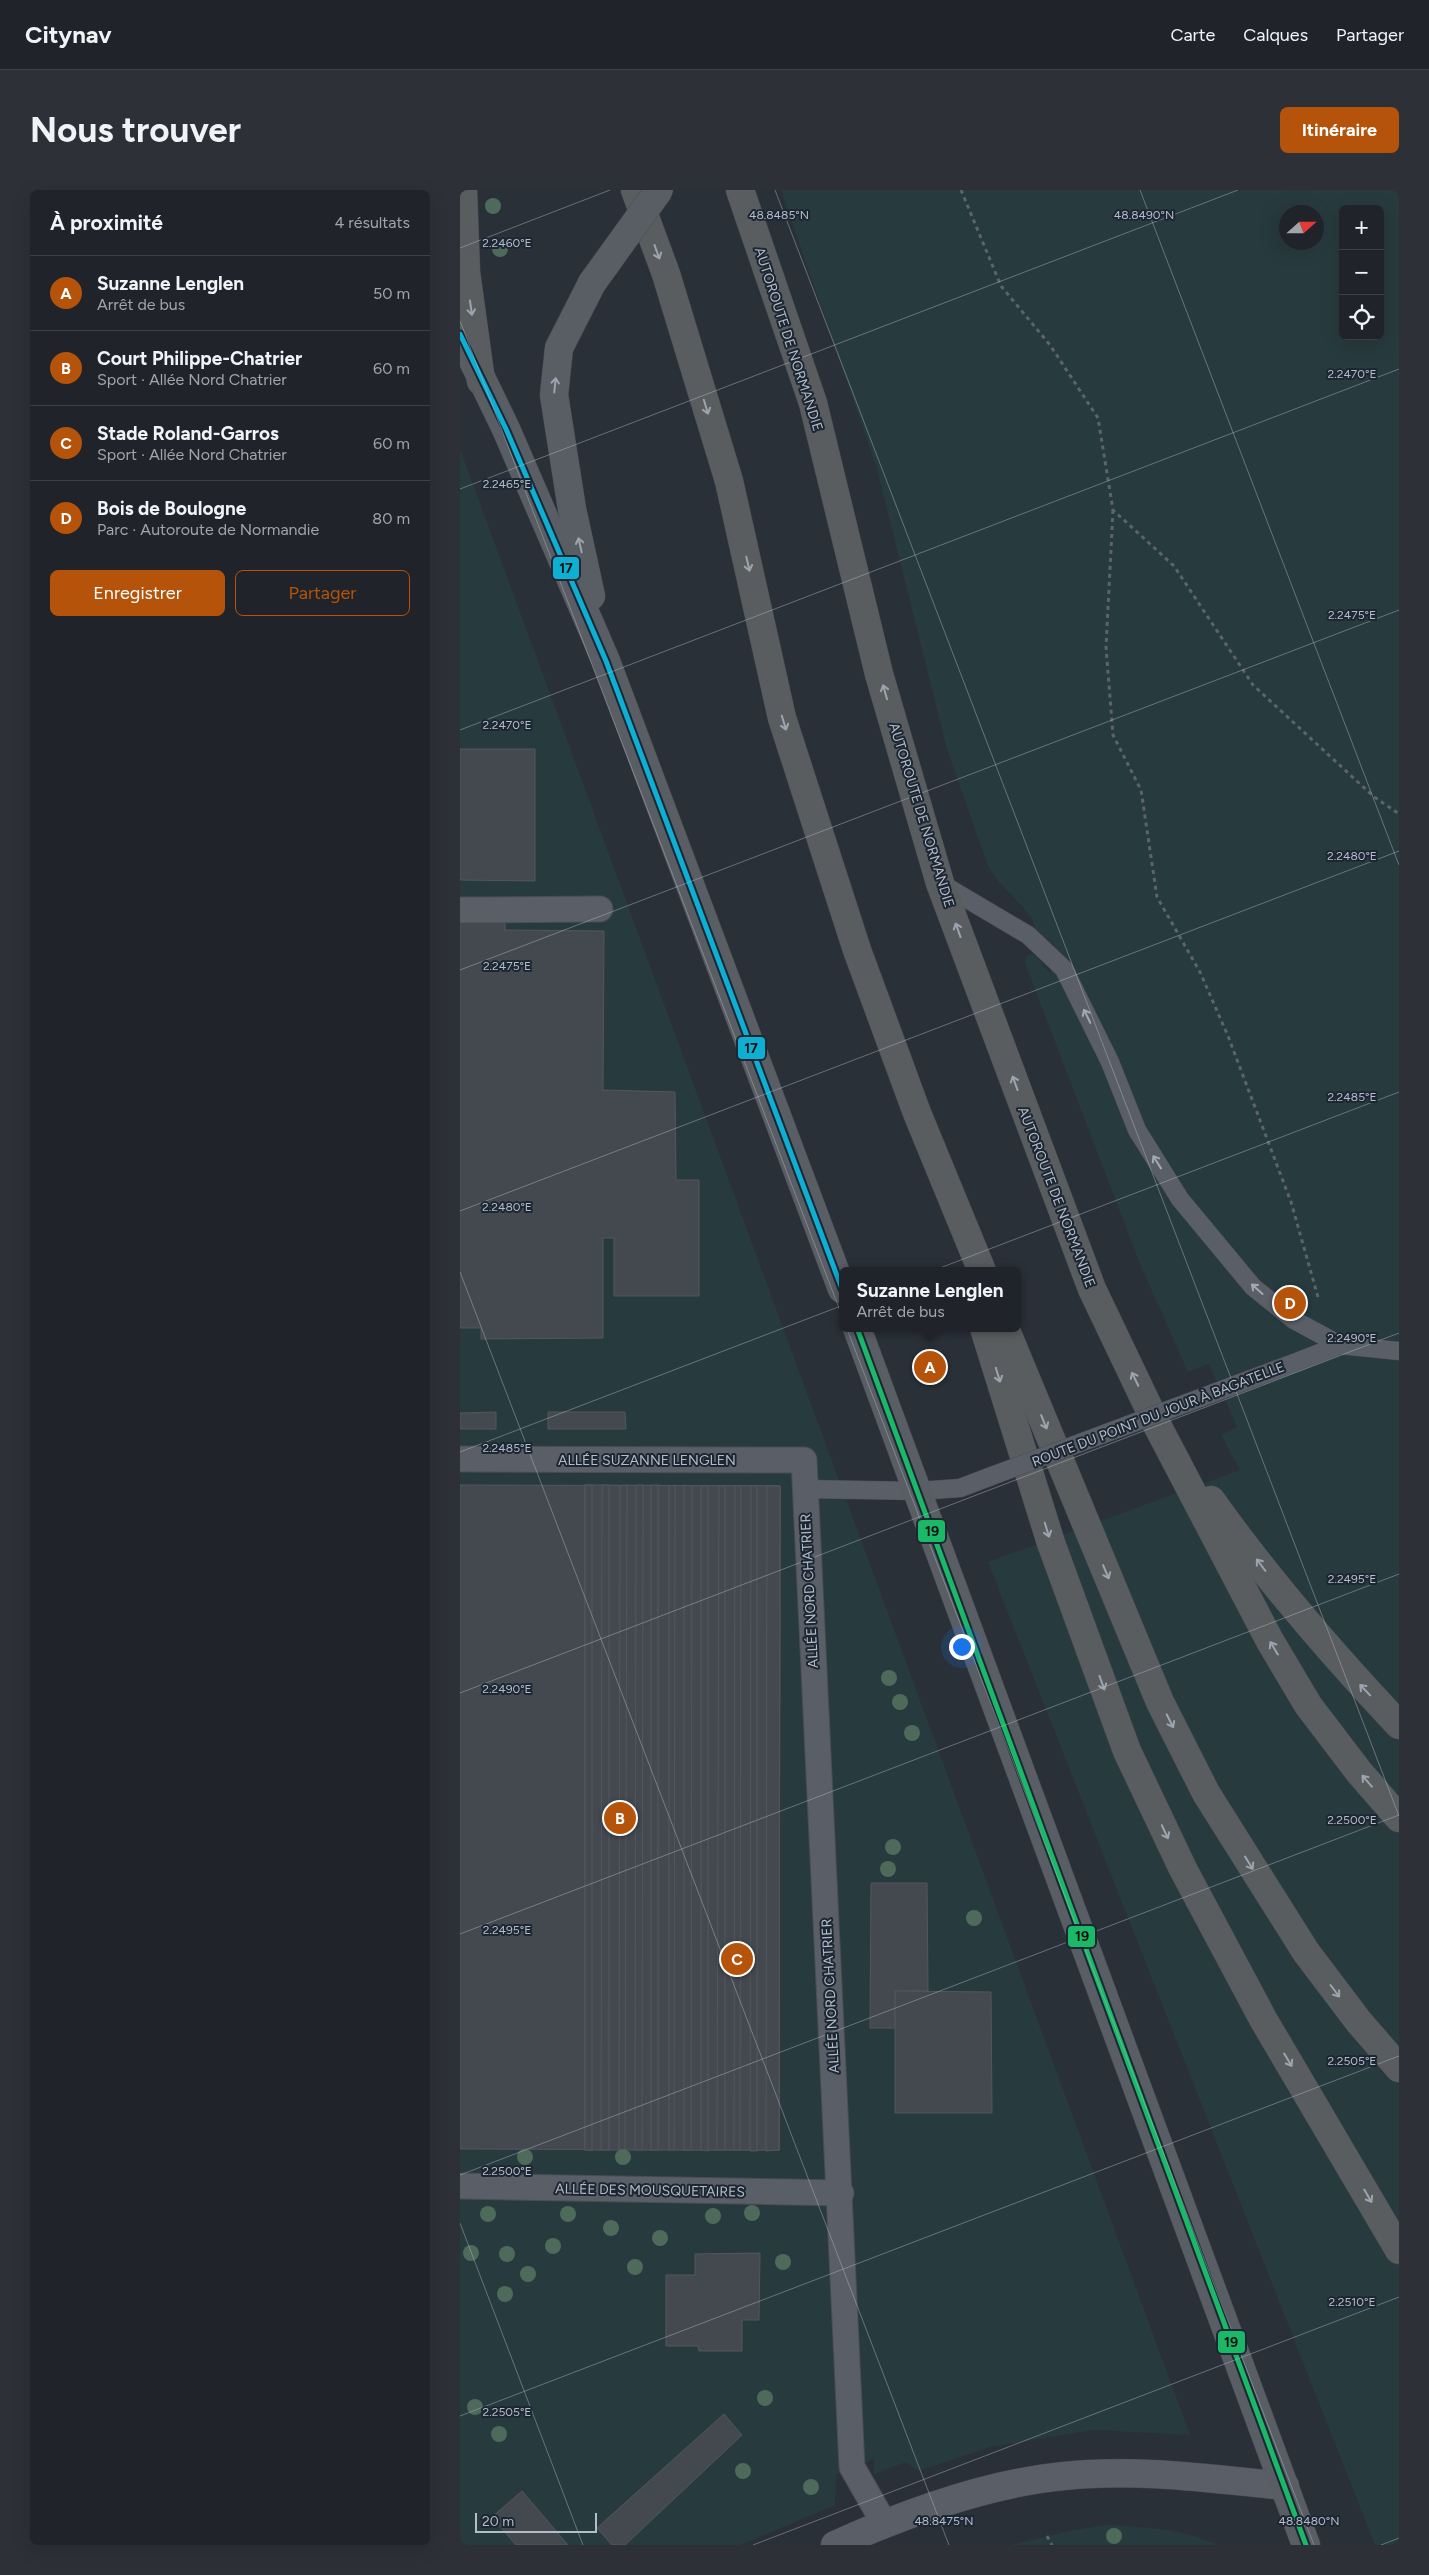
<!DOCTYPE html>
<html lang="fr">
<head>
<meta charset="utf-8">
<style>
  :root { --surface:#20242a; --page:#2d3036; --text:#f1f3f6; --muted:#a2a4a8; --line:#3d4147; --accent:#b45309 }
  body { margin:0; font-family:Figtree,sans-serif; background:var(--page); color:var(--text) }
  .controls { position:absolute; right:15px; top:15px; display:grid; overflow:hidden; border-radius:8px; box-shadow:0 5px 20px #0002 }
  .controls button { width:45px; height:45px; display:grid; place-items:center; padding:0; border:0; border-bottom:1px solid var(--line); background:var(--surface); color:var(--text); font:25px sans-serif }
  .compass { position:absolute; left:819px; top:15px; width:45px; height:45px; border-radius:50%; background:var(--surface); box-shadow:0 5px 20px #0002; rotate:69deg }
  .scale { position:absolute; left:15px; bottom:12px; width:122px; box-sizing:border-box; padding-left:5px; border:2px solid #b4bcc9; border-top:0; font-size:14px; line-height:18px; white-space:nowrap; color:#b4bcc9; -webkit-text-stroke:4px #1d2633; paint-order:stroke }
  .you { position:absolute; left:501px; top:1456px; width:18px; height:18px; margin:-12px; border:4px solid #fff; border-radius:50%; background:#1a73e8; box-shadow:0 0 0 8px #1a73e833 }
  .badge { display:grid; place-items:center; width:32px; height:32px; border-radius:50%; background:var(--accent); color:#fff; font-size:16px; font-weight:700 }
  .pin { position:absolute; translate:-50% -50%; border:2px solid #fff; box-shadow:0 1px 5px #0006 }
  .popup { position:absolute; left:379px; top:1077px; width:182px; height:65px; box-sizing:border-box; display:grid; place-content:center; border-radius:8px; background:var(--surface); filter:drop-shadow(0 1px 4px #0005); font-size:16px; white-space:nowrap; color:var(--muted) }
  .popup b { font-size:19px; color:var(--text) }
  .popup::after { content:''; position:absolute; left:50%; top:100%; margin-left:-10px; border:10px solid transparent; border-top-color:var(--surface) }
  .list { margin:0; padding:0; list-style:none }
  h2 { display:flex; justify-content:space-between; align-items:center; height:65px; margin:0; padding:0 20px; font-size:21px }
  h2 small { font-size:16px; font-weight:400; color:var(--muted) }
  .list li { display:grid; grid-template-columns:32px 1fr auto; gap:15px; align-items:center; box-sizing:border-box; height:75px; padding:0 20px; border-top:1px solid var(--line) }
  .list b { display:block; font-size:19px; white-space:nowrap }
  .list p { margin:0; font-size:16px; white-space:nowrap; color:var(--muted) }
  .list em { font-size:16px; font-style:normal; color:var(--muted) }
  .actions { display:flex; gap:10px; padding:15px 20px }
  .actions a { flex:1; padding:11px 0; border:1px solid var(--accent); border-radius:8px; text-align:center; font-size:18px; color:var(--accent) }
  .actions .main { background:var(--accent); color:#fff }
  .icon { flex:none; width:28px; height:28px; fill:none; stroke:currentColor; stroke-width:2; stroke-linecap:round; stroke-linejoin:round }
  .map { position:relative; flex:none; width:939px; height:2355px; overflow:hidden; border-radius:8px }
  header { display:flex; align-items:center; gap:30px; box-sizing:border-box; height:70px; padding:0 25px; background:var(--surface); border-bottom:1px solid var(--line) }
  header strong { font-size:24px }
  nav { display:flex; gap:28px; margin-inline-start:auto; font-size:18px }
  .intro { display:flex; align-items:center; justify-content:space-between; box-sizing:border-box; height:120px; padding:0 30px }
  h1 { margin:0; font-size:35px }
  .button { padding:12px 22px; border-radius:8px; background:var(--accent); color:#fff; font-size:18px; font-weight:700 }
  main { display:flex; gap:30px; padding:0 30px }
  aside { flex:1; background:var(--surface); border-radius:8px; box-shadow:0 5px 20px #0002 }
  .map>svg:first-child { display:block }
  .green { fill:#273a3e; fill-rule:evenodd }
  .building { fill:#444950; stroke:#52575f }
  .lines { fill:none; stroke-linecap:round; stroke-linejoin:round }
  .service-casing { stroke:#484c53; stroke-width:19 }
  .pedestrian-casing { stroke:#484c53; stroke-width:27 }
  .minor-casing { stroke:#484c53; stroke-width:29 }
  .secondary-casing { stroke:#484c53; stroke-width:29 }
  .motorway-casing { stroke:#474c53; stroke-width:29 }
  .path { stroke:#5d636a; stroke-width:3; stroke-dasharray:4 4; stroke-linecap:butt }
  .service { stroke:#5a5e66; stroke-width:18 }
  .pedestrian { stroke:#5a5e66; stroke-width:25 }
  .minor { stroke:#5a5e66; stroke-width:28 }
  .secondary { stroke:#595d64; stroke-width:28 }
  .motorway { stroke:#5a5d60; stroke-width:28 }
  .service-bridge-casing { stroke:#484c53; stroke-width:19; stroke-linecap:butt }
  .secondary-bridge-casing { stroke:#484c53; stroke-width:29; stroke-linecap:butt }
  .service-bridge { stroke:#5a5e66; stroke-width:18 }
  .secondary-bridge { stroke:#595d64; stroke-width:28 }
  .bus-1-casing { stroke:#1d2633; stroke-width:9 }
  .bus-2-casing { stroke:#1d2633; stroke-width:9 }
  .bus-1 { stroke:#1ab867; stroke-width:5 }
  .bus-2 { stroke:#0dafd3; stroke-width:5 }
  .tree { fill:#4e6a5a }
  .oneway { stroke:#9ea4af }
  .oneway2 { stroke:#9da4b0 }
  .oneway3 { stroke:#a2a9b5 }
  .ticks { fill:none; stroke:#b4bcc9; stroke-width:1; stroke-opacity:0.45 }
  .labels { text-anchor:middle; stroke-width:4; stroke-linejoin:round; paint-order:stroke }
  .street-label { font-size:14px; fill:#b4bcc9; stroke:#1d2633 }
  .ticks-label { font-size:12px; text-anchor:middle; fill:#b4bcc9; stroke:#1d2633; stroke-width:4; stroke-linejoin:round; paint-order:stroke }
  .line-badge { stroke:#1d2633; stroke-width:2 }
  .pale-badge-label { font-size:14px; text-anchor:middle; font-weight:bold; fill:#111 }
</style>
</head>
<body>
<header>
<strong>Citynav</strong>
<nav><a>Carte</a><a>Calques</a><a>Partager</a></nav>
</header>
<div class="intro"><h1>Nous trouver</h1><a class="button">Itinéraire</a></div>
<main>
<aside>
<h2>À proximité<small>4 résultats</small></h2>
<ul class="list">
<li><span class="badge">A</span><div><b>Suzanne Lenglen</b><p>Arrêt de bus</p></div><em>50 m</em></li>
<li><span class="badge">B</span><div><b>Court Philippe-Chatrier</b><p>Sport · Allée Nord Chatrier</p></div><em>60 m</em></li>
<li><span class="badge">C</span><div><b>Stade Roland-Garros</b><p>Sport · Allée Nord Chatrier</p></div><em>60 m</em></li>
<li><span class="badge">D</span><div><b>Bois de Boulogne</b><p>Parc · Autoroute de Normandie</p></div><em>80 m</em></li>
</ul>
<div class="actions"><a class="main">Enregistrer</a><a>Partager</a></div>
</aside>
<div class="map">
<svg width="939" height="2355" viewBox="0 0 939 2355">
  <rect width="100%" height="100%" fill="#2a3038"/>
  <g class="green">
    <path d="M321,0H939V2355H915L528,1372L780,1280L761,1245L777,1237L749,1174L728,1182L680,1074L565,773L567,765H575L592,786L571,726L538,691L528,676L487,559L417,279ZM883,19H920V146H883ZM826,22H856V52H826Z"/>
    <polygon points="0,259 730,2245 633,2240 530,2257 458,2281 446,2272 414,2284 414,2269 376,2285 375,2315 281,2355 0,2355"/>
    <path d="M647,2335C685,2337 722,2338 757,2355H551L614,2340Z"/>
  </g>
  <g class="building">
    <polygon points="0,559 75,559 75,691 0,690"/>
    <polygon points="0,730 45,731 45,740 144,741 143,900 215,902 216,990 239,990 239,1106 154,1106 154,1048 143,1048 143,1148 21,1149 21,1138 0,1138"/>
    <polygon points="36,1222 36,1239 0,1239 0,1223"/>
    <polygon points="88,1222 165,1222 166,1239 88,1239"/>
    <polygon points="0,1295 320,1296 319,1960 0,1959"/>
    <polygon points="125,1295 320,1296 319,1960 125,1960"/>
    <rect x="125" y="1295" width="7" height="665"/>
    <polygon points="142,1295 149,1295 149,1960 141,1960"/>
    <polygon points="167,1295 165,1960 159,1960 160,1296"/>
    <polygon points="176,1295 183,1295 182,1960 175,1960"/>
    <rect x="191" y="1295" width="7" height="665"/>
    <polygon points="215,1295 214,1960 209,1960 209,1296"/>
    <polygon points="224,1295 232,1296 231,1960 224,1960"/>
    <polygon points="241,1296 248,1296 248,1961 241,1960"/>
    <polygon points="259,1296 265,1296 265,1960 257,1960"/>
    <polygon points="275,1296 281,1296 280,1960 274,1960"/>
    <polygon points="291,1296 297,1296 297,1961 290,1961"/>
    <polygon points="307,1296 320,1296 319,1960 306,1961"/>
    <polygon points="411,1693 467,1693 468,1801 435,1801 435,1838 410,1838"/>
    <polygon points="435,1801 531,1802 532,1923 435,1923"/>
    <polygon points="300,2063 299,2130 282,2130 282,2161 239,2161 238,2156 206,2156 206,2085 235,2085 235,2064"/>
    <polygon points="264,2224 282,2245 165,2355 152,2355 137,2338"/>
    <polygon points="62,2301 108,2355 56,2355 32,2327"/>
  </g>
  <g class="lines">
    <defs>
      <g id="service">
        <polyline points="480,693 568,745 604,779 650,872 677,940 720,1009 793,1097 834,1130 880,1155"/>
        <polyline points="834,1173 880,1155 939,1161"/>
        <polyline points="344,1299 458,1301 500,1298 529,1287"/>
      </g>
      <g id="pedestrian">
        <polyline points="0,720 140,719"/>
        <polyline points="0,1269 344,1270 392,2277 424,2333"/>
        <polyline points="0,1996 381,2003"/>
      </g>
      <path id="minor" d="M375,2355C444,2324 530,2293 604,2286C677,2278 753,2289 825,2296"/>
      <g id="secondary">
        <polyline points="0,144 46,239 146,471 382,1099"/>
        <polyline points="131,406 112,319 94,205 99,158 132,93"/>
        <polyline points="397,1138 846,2355"/>
      </g>
      <g id="motorway">
        <polyline points="3,0 6,82 21,191"/>
        <polyline points="175,0 206,84 269,291 322,528 397,760 457,923 522,1081"/>
        <polyline points="280,0 353,213 419,484 480,693 632,1099 696,1233 810,1451 848,1515 899,1582 939,1628"/>
        <polyline points="524,1138 591,1353 667,1561 723,1679 803,1829 939,2060"/>
        <polyline points="545,1138 700,1512 746,1603 846,1762 899,1832 939,1878"/>
        <path d="M751,1310C808,1390 872,1464 939,1535"/>
      </g>
    </defs>
    <use href="#service" class="service-casing"/>
    <use href="#pedestrian" class="pedestrian-casing"/>
    <use href="#minor" class="minor-casing"/>
    <use href="#secondary" class="secondary-casing"/>
    <use href="#motorway" class="motorway-casing"/>
    <g class="path">
      <polyline points="501,0 541,96 590,155 638,228 653,320 714,376 793,495 913,606 939,624"/>
      <polyline points="653,320 646,457 653,545 681,600 697,707 740,782 768,846 831,1012 858,1107"/>
      <polyline points="587,2346 592,2355"/>
    </g>
    <use href="#service" class="service"/>
    <use href="#pedestrian" class="pedestrian"/>
    <use href="#minor" class="minor"/>
    <use href="#secondary" class="secondary"/>
    <use href="#motorway" class="motorway"/>
    <defs>
      <polyline id="service-bridge" points="529,1287 834,1173"/>
      <polyline id="secondary-bridge" points="132,93 199,0"/>
    </defs>
    <use href="#service-bridge" class="service-bridge-casing"/>
    <use href="#secondary-bridge" class="secondary-bridge-casing"/>
    <use href="#service-bridge" class="service-bridge"/>
    <use href="#secondary-bridge" class="secondary-bridge"/>
    <defs>
      <polyline id="bus-1" points="397,1138 846,2355"/>
      <polyline id="bus-2" points="0,144 46,239 146,471 382,1099"/>
    </defs>
    <use href="#bus-1" class="bus-1-casing"/>
    <use href="#bus-2" class="bus-2-casing"/>
    <use href="#bus-1" class="bus-1"/>
    <use href="#bus-2" class="bus-2"/>
  </g>
  <g class="tree">
    <circle cx="33" cy="16" r="8"/>
    <circle cx="40" cy="59" r="8"/>
    <circle cx="429" cy="1488" r="8"/>
    <circle cx="440" cy="1512" r="8"/>
    <circle cx="452" cy="1543" r="8"/>
    <circle cx="433" cy="1657" r="8"/>
    <circle cx="428" cy="1679" r="8"/>
    <circle cx="514" cy="1728" r="8"/>
    <circle cx="65" cy="1967" r="8"/>
    <circle cx="163" cy="1967" r="8"/>
    <circle cx="292" cy="2023" r="8"/>
    <circle cx="28" cy="2024" r="8"/>
    <circle cx="108" cy="2024" r="8"/>
    <circle cx="253" cy="2026" r="8"/>
    <circle cx="151" cy="2038" r="8"/>
    <circle cx="200" cy="2048" r="8"/>
    <circle cx="93" cy="2056" r="8"/>
    <circle cx="11" cy="2063" r="8"/>
    <circle cx="47" cy="2064" r="8"/>
    <circle cx="323" cy="2072" r="8"/>
    <circle cx="175" cy="2077" r="8"/>
    <circle cx="68" cy="2084" r="8"/>
    <circle cx="45" cy="2104" r="8"/>
    <circle cx="305" cy="2208" r="8"/>
    <circle cx="15" cy="2217" r="8"/>
    <circle cx="39" cy="2244" r="8"/>
    <circle cx="283" cy="2281" r="8"/>
    <circle cx="351" cy="2297" r="8"/>
    <circle cx="654" cy="2346" r="8"/>
  </g>
  <defs><path id="oneway-shaft" d="M-6 0H5M1.5-3L5.5 0L1.5 3" fill="none" stroke-width="1.6" stroke-linecap="round" stroke-linejoin="round" transform="scale(1.25)"/></defs>
  <g class="oneway">
    <use href="#oneway-shaft" transform="translate(197 62) rotate(70)"/>
    <use href="#oneway-shaft" transform="translate(11 118) rotate(82)"/>
    <use href="#oneway-shaft" transform="translate(246 217) rotate(73)"/>
    <use href="#oneway-shaft" transform="translate(288 374) rotate(77)"/>
    <use href="#oneway-shaft" transform="translate(425 502) rotate(-106)"/>
    <use href="#oneway-shaft" transform="translate(324 533) rotate(73)"/>
    <use href="#oneway-shaft" transform="translate(498 740) rotate(-110)"/>
    <use href="#oneway-shaft" transform="translate(555 893) rotate(-110)"/>
    <use href="#oneway-shaft" transform="translate(538 1185) rotate(73)"/>
    <use href="#oneway-shaft" transform="translate(675 1189) rotate(-116)"/>
    <use href="#oneway-shaft" transform="translate(584 1232) rotate(68)"/>
    <use href="#oneway-shaft" transform="translate(587 1340) rotate(73)"/>
    <use href="#oneway-shaft" transform="translate(801 1375) rotate(-127)"/>
    <use href="#oneway-shaft" transform="translate(646 1382) rotate(67)"/>
    <use href="#oneway-shaft" transform="translate(814 1458) rotate(-121)"/>
    <use href="#oneway-shaft" transform="translate(642 1493) rotate(70)"/>
    <use href="#oneway-shaft" transform="translate(905 1500) rotate(-134)"/>
    <use href="#oneway-shaft" transform="translate(710 1531) rotate(63)"/>
    <use href="#oneway-shaft" transform="translate(907 1591) rotate(-131)"/>
    <use href="#oneway-shaft" transform="translate(705 1642) rotate(65)"/>
    <use href="#oneway-shaft" transform="translate(789 1673) rotate(58)"/>
    <use href="#oneway-shaft" transform="translate(875 1801) rotate(53)"/>
    <use href="#oneway-shaft" transform="translate(828 1870) rotate(59)"/>
    <use href="#oneway-shaft" transform="translate(908 2006) rotate(60)"/>
  </g>
  <g class="oneway2">
    <use href="#oneway-shaft" transform="translate(95 195) rotate(-84)"/>
    <use href="#oneway-shaft" transform="translate(120 355) rotate(-103)"/>
  </g>
  <g class="oneway3">
    <use href="#oneway-shaft" transform="translate(627 826) rotate(-116)"/>
    <use href="#oneway-shaft" transform="translate(697 972) rotate(-122)"/>
    <use href="#oneway-shaft" transform="translate(797 1099) rotate(-138)"/>
  </g>
  <path class="ticks" d="M315,0L939,1626M680,0L939,675M0,58L150,0M0,131L854,2355M0,299L778,0M0,540L939,179M0,780L939,420M0,1021L939,661M0,1082L489,2355M0,1262L939,902M0,1503L939,1143M0,1744L939,1384M0,1985L939,1625M0,2033L123,2355M0,2226L939,1866M293,2355L939,2107M921,2355L939,2348"/>
  <g class="labels">
    <g class="street-label">
      <text transform="translate(329 149) rotate(72)" y="5">AUTOROUTE DE NORMANDIE</text>
      <text transform="translate(462 625) rotate(73)" y="5">AUTOROUTE DE NORMANDIE</text>
      <text transform="translate(597 1007) rotate(69)" y="5">AUTOROUTE DE NORMANDIE</text>
      <text transform="translate(698 1224) rotate(-21)" y="5">ROUTE DU POINT DU JOUR À BAGATELLE</text>
      <text x="187" y="1275">ALLÉE SUZANNE LENGLEN</text>
      <text transform="translate(349 1401) rotate(-93)" y="5">ALLÉE NORD CHATRIER</text>
      <text transform="translate(370 1806) rotate(-93)" y="5">ALLÉE NORD CHATRIER</text>
      <text transform="translate(190 2000) rotate(1)" y="5">ALLÉE DES MOUSQUETAIRES</text>
    </g>
  </g>
  <g class="ticks-label">
    <text x="319" y="29">48.8485°N</text>
    <text x="684" y="29">48.8490°N</text>
    <text x="47" y="57">2.2460°E</text>
    <text x="892" y="188">2.2470°E</text>
    <text x="47" y="298">2.2465°E</text>
    <text x="892" y="429">2.2475°E</text>
    <text x="47" y="539">2.2470°E</text>
    <text x="892" y="670">2.2480°E</text>
    <text x="47" y="780">2.2475°E</text>
    <text x="892" y="911">2.2485°E</text>
    <text x="47" y="1021">2.2480°E</text>
    <text x="892" y="1152">2.2490°E</text>
    <text x="47" y="1262">2.2485°E</text>
    <text x="892" y="1393">2.2495°E</text>
    <text x="47" y="1503">2.2490°E</text>
    <text x="892" y="1634">2.2500°E</text>
    <text x="47" y="1744">2.2495°E</text>
    <text x="892" y="1875">2.2505°E</text>
    <text x="47" y="1985">2.2500°E</text>
    <text x="892" y="2116">2.2510°E</text>
    <text x="47" y="2226">2.2505°E</text>
    <text x="484" y="2335">48.8475°N</text>
    <text x="849" y="2335">48.8480°N</text>
  </g>
  <g class="line-badge">
    <rect x="92" y="366" width="28" height="24" rx="5" fill="#0dafd3"/>
    <rect x="277" y="846" width="29" height="24" rx="5" fill="#0dafd3"/>
    <rect x="457" y="1329" width="29" height="24" rx="5" fill="#1ab867"/>
    <rect x="607" y="1735" width="29" height="23" rx="5" fill="#1ab867"/>
    <rect x="757" y="2140" width="29" height="24" rx="5" fill="#1ab867"/>
  </g>
  <g class="pale-badge-label">
    <text x="106" y="383">17</text>
    <text x="291" y="863">17</text>
    <text x="472" y="1346">19</text>
    <text x="622" y="1751">19</text>
    <text x="771" y="2157">19</text>
  </g>
</svg>
<div class="controls">
<button>+</button>
<button>−</button>
<button><svg class="icon" aria-label="locate" viewBox="0 0 24 24"><circle cx="12" cy="12" r="6"/><path d="M12 2v4M12 18v4M2 12h4M18 12h4"/></svg></button>
</div>
<svg class="compass" viewBox="-18 -18 36 36"><path d="M0-13l5 13h-10z" fill="#e53935"/><path d="M0 13l5-13h-10z" fill="#a2a4a8"/></svg>
<div class="scale">20 m</div>
<div class="you"></div>
<div class="pin badge" style="left:470px;top:1177px">A</div>
<div class="popup"><b>Suzanne Lenglen</b>Arrêt de bus</div>
<div class="pin badge" style="left:160px;top:1628px">B</div>
<div class="pin badge" style="left:277px;top:1769px">C</div>
<div class="pin badge" style="left:830px;top:1113px">D</div>
</div>
</main>
</body>
</html>
